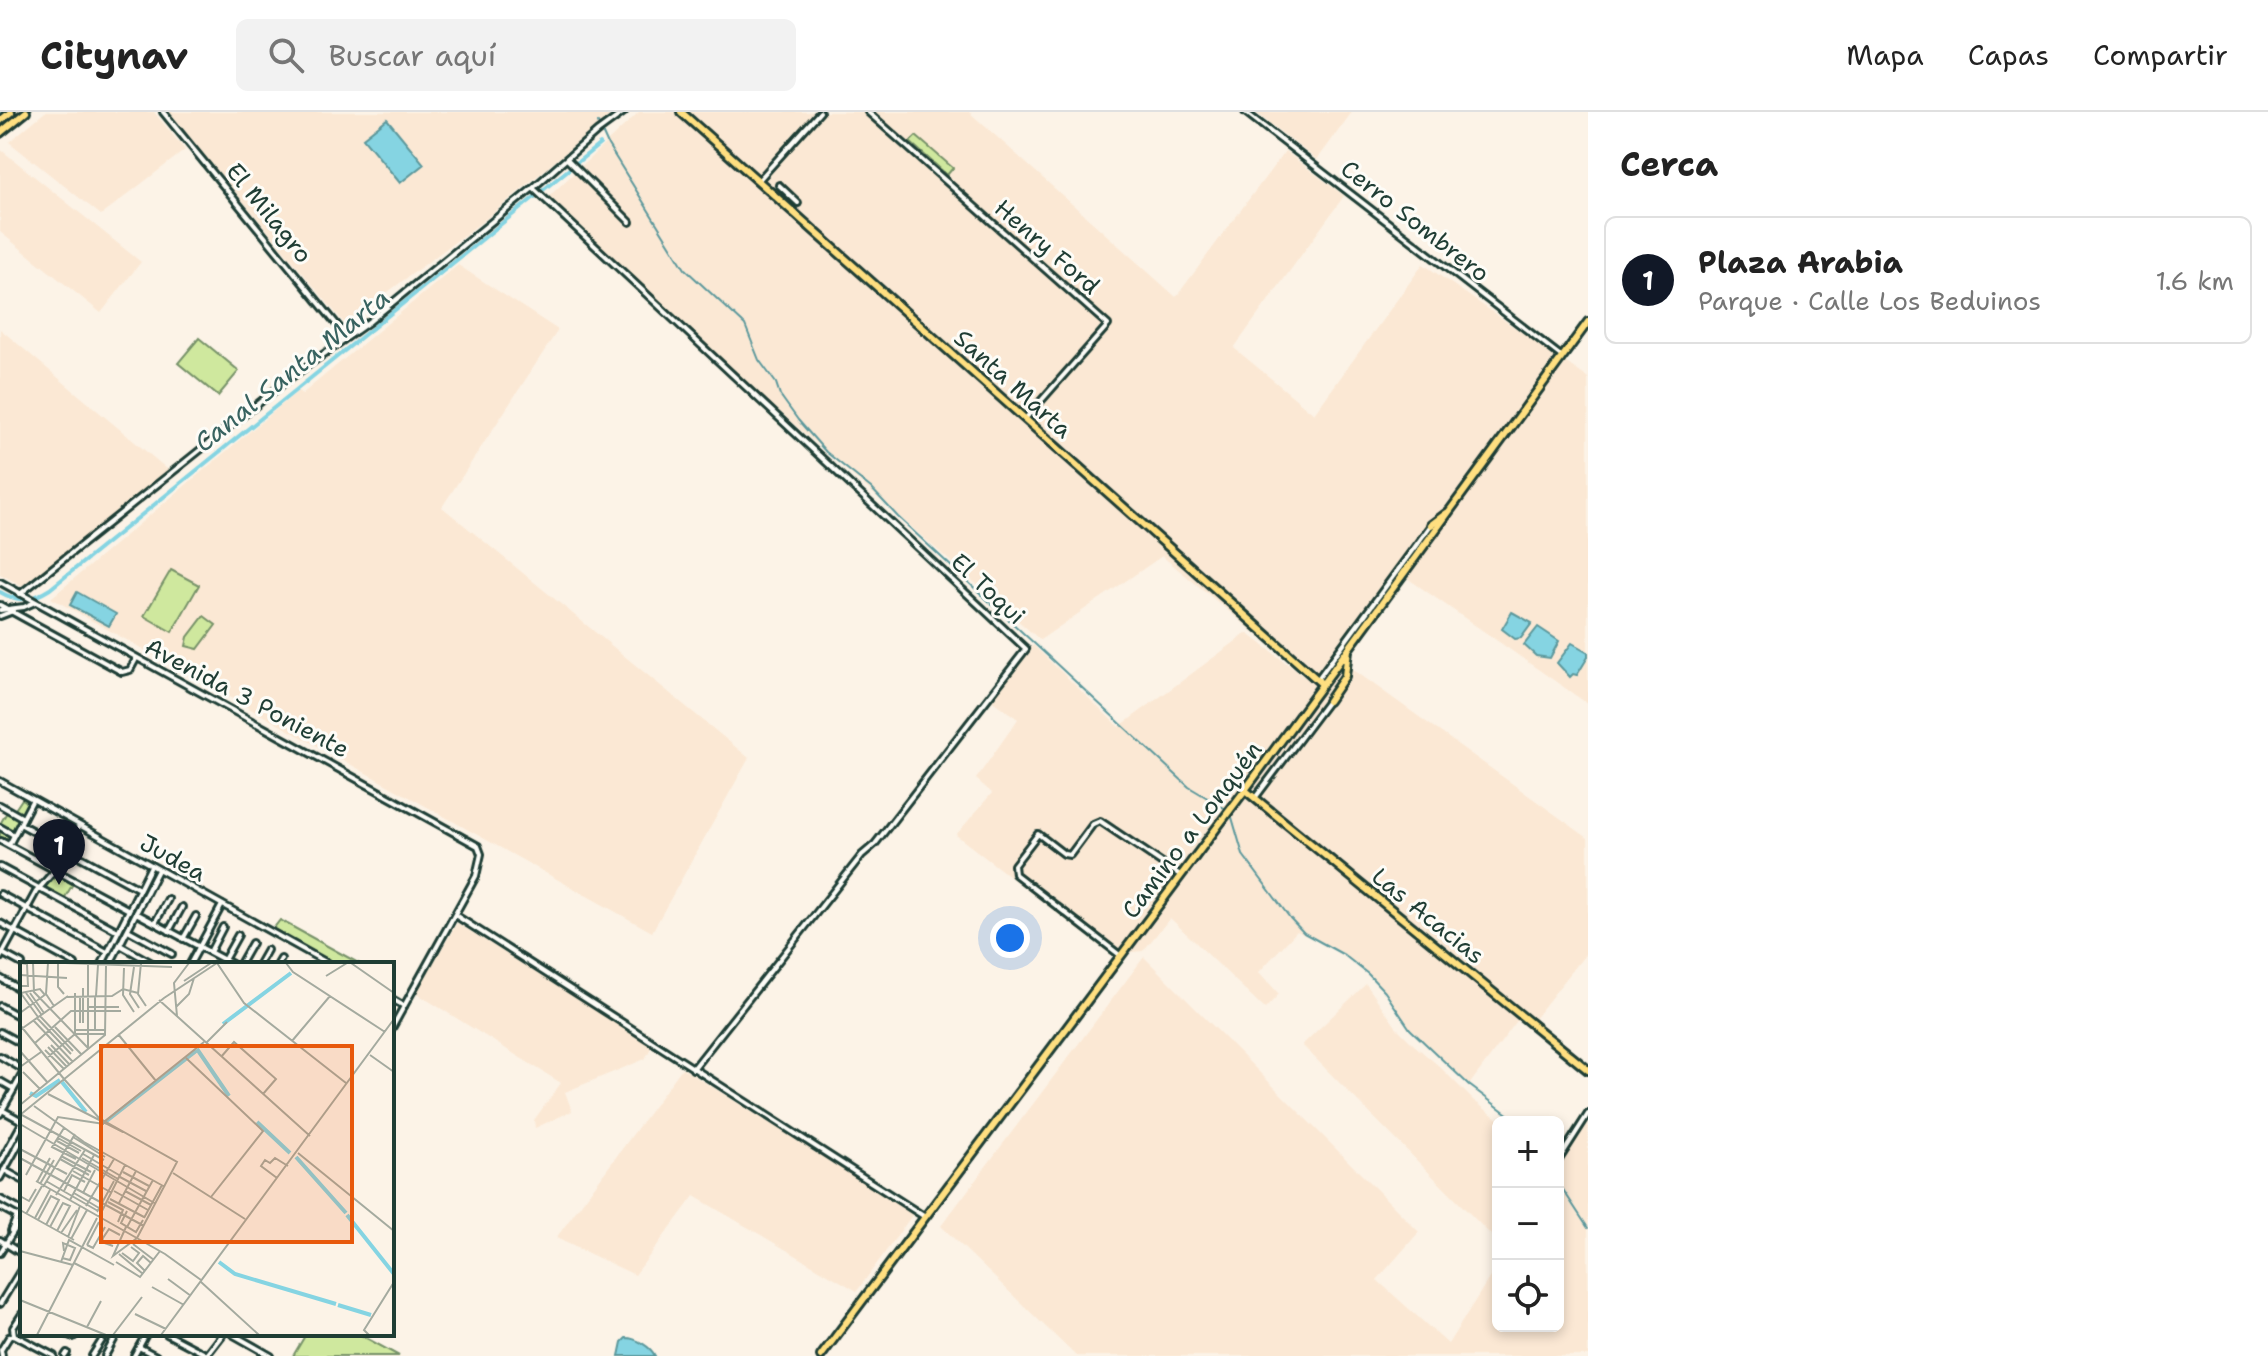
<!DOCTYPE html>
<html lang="es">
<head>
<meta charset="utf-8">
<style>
  :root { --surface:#fff; --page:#f2f2f2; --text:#222; --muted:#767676; --line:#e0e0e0; --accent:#111827 }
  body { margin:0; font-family:"Shantell Sans",sans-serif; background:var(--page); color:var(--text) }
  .controls { position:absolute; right:24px; bottom:24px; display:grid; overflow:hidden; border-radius:12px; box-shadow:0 4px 12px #0003 }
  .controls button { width:72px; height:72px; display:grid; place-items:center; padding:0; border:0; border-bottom:2px solid var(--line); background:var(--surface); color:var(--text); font:40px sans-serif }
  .you { position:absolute; left:1010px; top:826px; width:28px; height:28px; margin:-20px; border:6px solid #fff; border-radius:50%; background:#1a73e8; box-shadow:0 0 0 12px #1a73e833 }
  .badge { display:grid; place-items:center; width:52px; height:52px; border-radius:50%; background:var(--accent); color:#fff; font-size:26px; font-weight:700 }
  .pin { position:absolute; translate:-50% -66px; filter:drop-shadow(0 2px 4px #0008) }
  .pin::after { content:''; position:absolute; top:42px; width:28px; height:24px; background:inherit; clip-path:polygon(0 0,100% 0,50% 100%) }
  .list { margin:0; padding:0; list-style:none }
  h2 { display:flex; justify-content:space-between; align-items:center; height:104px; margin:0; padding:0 32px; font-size:34px }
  h2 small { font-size:26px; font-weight:400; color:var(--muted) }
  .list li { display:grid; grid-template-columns:52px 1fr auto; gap:24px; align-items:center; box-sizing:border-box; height:128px; margin:0 16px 16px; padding:0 16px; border:2px solid var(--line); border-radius:12px }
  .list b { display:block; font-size:30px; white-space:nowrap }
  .list p { margin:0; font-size:26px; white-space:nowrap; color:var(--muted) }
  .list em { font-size:26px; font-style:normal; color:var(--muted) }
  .icon { flex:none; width:44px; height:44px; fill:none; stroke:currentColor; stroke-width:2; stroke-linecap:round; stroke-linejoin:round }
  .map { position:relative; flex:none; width:1588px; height:1244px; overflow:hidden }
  header { display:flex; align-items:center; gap:48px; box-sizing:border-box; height:112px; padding:0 40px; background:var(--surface); border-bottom:2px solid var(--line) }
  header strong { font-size:38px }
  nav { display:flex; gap:44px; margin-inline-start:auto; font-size:28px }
  .search { width:560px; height:72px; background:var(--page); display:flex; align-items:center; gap:20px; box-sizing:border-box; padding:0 28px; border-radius:12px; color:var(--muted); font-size:30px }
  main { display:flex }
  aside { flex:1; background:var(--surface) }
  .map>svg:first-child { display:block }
  .built { fill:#fbe8d4 }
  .green { fill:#cfe89e; stroke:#779269; stroke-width:2 }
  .water { fill:#85d4e2; stroke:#5c989c; stroke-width:2 }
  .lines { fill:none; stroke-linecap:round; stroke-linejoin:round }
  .stream { stroke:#5c989c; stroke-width:2 }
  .canal { stroke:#85d4e2; stroke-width:4 }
  .minor-casing { stroke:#1f3d34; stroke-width:10 }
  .major-casing { stroke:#1f3d34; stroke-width:12 }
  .minor { stroke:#fdfcf7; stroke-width:4 }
  .major { stroke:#ffdf80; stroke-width:6 }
  .labels { text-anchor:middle; stroke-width:6; stroke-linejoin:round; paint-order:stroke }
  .street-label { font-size:24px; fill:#1f3d34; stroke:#fdfcf7 }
  .water-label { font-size:26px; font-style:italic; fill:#386360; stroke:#fdfcf7 }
  .inset-river { fill:none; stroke:#85d4e2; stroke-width:4 }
  .inset-road { fill:none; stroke:#a4aa9f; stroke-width:2 }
  .view { fill:#e8590c; fill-opacity:0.15; stroke:#e8590c; stroke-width:4 }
  .inset-edge { fill:none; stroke:#1f3d34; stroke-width:4 }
</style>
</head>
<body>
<header>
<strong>Citynav</strong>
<div class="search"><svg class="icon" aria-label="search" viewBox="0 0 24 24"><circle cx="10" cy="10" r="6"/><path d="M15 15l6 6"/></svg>Buscar aquí</div>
<nav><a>Mapa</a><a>Capas</a><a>Compartir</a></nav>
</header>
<main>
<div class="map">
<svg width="1588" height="1244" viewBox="0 0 1588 1244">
  <rect width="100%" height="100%" fill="#fcf3e7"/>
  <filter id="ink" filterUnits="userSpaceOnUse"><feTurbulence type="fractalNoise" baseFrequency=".0125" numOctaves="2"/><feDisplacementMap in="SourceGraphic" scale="16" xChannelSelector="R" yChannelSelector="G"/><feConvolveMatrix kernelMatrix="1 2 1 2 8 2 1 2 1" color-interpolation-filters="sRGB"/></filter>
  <g filter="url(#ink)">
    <g class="built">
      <polygon points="45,0 154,0 185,38 101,103 9,30"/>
      <polygon points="169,0 614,0 487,106 345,212"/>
      <polygon points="639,0 969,0 1176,185 1285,39 1344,84 1234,236 1314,302 1423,152 1588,266 1588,592 1397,459 1316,571 1162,444 1040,528 616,156 544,89"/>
      <polygon points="1255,0 1352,0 1317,48"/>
      <polygon points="0,37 141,150 101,201 0,120"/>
      <polygon points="458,153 558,218 442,395 749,646 652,820 51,486 298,279 302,282"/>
      <polygon points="0,217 173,362 32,479 0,462"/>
      <polygon points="1247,521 1322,578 1344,551 1588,726 1588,839 1534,907 1522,902 1469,973 1410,917 1385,880 1368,862 1344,843 1297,819 1259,860 1279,882 1265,897 1170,806 1143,839 1110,842 956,723 992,681 976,667 1018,607 991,588 1033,533 1119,615"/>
      <polygon points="457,811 652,934 645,947 565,980 572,999 535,1016 534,1008 561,971 416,881"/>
      <polygon points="1144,845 1419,1120 1377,1168 1448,1232 1498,1152 1498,1214 1558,1214 1558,1055 1588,1006 1588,1244 1076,1244 941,1114"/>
      <polygon points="1366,872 1397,916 1414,933 1439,954 1473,988 1502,1010 1498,1010 1498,1130 1302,933"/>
      <polygon points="682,956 913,1102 857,1179 694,1084 635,1163 556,1126"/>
    </g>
    <g class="green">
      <polygon points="916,24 953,56 947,63 910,30"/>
      <polygon points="199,226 239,259 218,284 178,251"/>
      <polygon points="171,458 199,473 172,520 144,504"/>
      <polygon points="204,504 216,513 198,537 186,534 188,525"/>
      <polygon points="22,687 29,691 5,733 1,731 0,733 0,712 7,700 12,702"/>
      <polygon points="57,760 74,770 64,787 42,775"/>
      <polygon points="280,808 360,852 335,852 273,817"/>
      <polygon points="306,1222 359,1222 399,1244 293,1244"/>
    </g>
    <g class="water">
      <polygon points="387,7 424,52 400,71 363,26"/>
      <polygon points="77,480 116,502 109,514 70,493"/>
      <polygon points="1512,500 1532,511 1521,526 1515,527 1502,517"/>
      <polygon points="1538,515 1559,529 1550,546 1536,544 1524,533"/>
      <polygon points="1572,531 1588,540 1588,545 1577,563 1573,562 1570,565 1557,551"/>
      <path d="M626,1226C636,1226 651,1235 655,1244H619L622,1230Z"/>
    </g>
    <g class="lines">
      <g class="stream">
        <polyline points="0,1 2,0"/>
        <polyline points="598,11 608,33 685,157 745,213 759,248 776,271 780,283 798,308 826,340 871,376 898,405 1189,675 1226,697"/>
        <polyline points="1231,702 1243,743 1290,806 1304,821 1344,843 1368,862 1385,880 1410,917 1469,973 1518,1010"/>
        <polyline points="1558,1070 1588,1116"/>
      </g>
      <path class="canal" d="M0,480C19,491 31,489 50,477L600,32"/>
      <defs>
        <g id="minor">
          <polyline points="163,0 347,225"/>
          <polyline points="868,0 1108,213 1025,307"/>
          <polyline points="1245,0 1562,245"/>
          <polyline points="567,47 630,110"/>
          <polyline points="758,69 820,0"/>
          <polyline points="779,73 798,91"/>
          <polyline points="533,76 1026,537 875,732 862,743 693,957"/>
          <polyline points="0,470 478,734 481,742 476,764 392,916"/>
          <polyline points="20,482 289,267 370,209 533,76 598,19 624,0"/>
          <polyline points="0,493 122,560 130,558 136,547"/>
          <polyline points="0,498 24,495 35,490"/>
          <polyline points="0,504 13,499"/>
          <polyline points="1317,568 1431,413"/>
          <polyline points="0,669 329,852"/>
          <polyline points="1255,686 1328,589"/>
          <polyline points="0,693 23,706"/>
          <polyline points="20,712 139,777"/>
          <polyline points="0,715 14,723"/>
          <polyline points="1,729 129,798"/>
          <polyline points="9,733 32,689"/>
          <polyline points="0,755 118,819"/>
          <polyline points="0,782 107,840"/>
          <polyline points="136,801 232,852"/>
          <polyline points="455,803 925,1105"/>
          <polyline points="0,811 75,852"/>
          <polyline points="155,811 168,787"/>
          <polyline points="128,818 172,842"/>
          <polyline points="169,819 182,795"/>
          <polyline points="183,827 196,804"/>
          <polyline points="120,833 154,852"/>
          <polyline points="0,840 22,852"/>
          <polyline points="210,840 223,815"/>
          <polyline points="1121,844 1015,762 1014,753 1038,722 1064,742 1070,743 1093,712 1100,709 1180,763"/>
          <polyline points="0,846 36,780 55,758 79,714"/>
          <polyline points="224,848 238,823"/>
          <polyline points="102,852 151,754"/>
          <polyline points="110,852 158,758"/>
          <polyline points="190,852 222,793"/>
          <polyline points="240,852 252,831"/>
          <polyline points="259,852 267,838"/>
          <polyline points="278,852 281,847"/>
          <polyline points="0,866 22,879"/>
          <polyline points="392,887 404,894"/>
          <polyline points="0,894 22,906"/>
          <polyline points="0,920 22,932"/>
          <polyline points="0,944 22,957"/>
          <polyline points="0,969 14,977"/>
          <polyline points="2,998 22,1009"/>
          <polyline points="0,1002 22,963"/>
          <polyline points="1558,1049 1588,1002"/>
          <polyline points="0,1051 22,1011"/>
          <polyline points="4,1058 22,1068"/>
          <polyline points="0,1066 22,1026"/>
          <polyline points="0,1087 22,1099"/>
          <polyline points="0,1095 22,1107"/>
          <polyline points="11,1119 17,1104"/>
          <polyline points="0,1128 22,1142"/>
          <polyline points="0,1141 21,1107"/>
          <polyline points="0,1192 22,1156"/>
          <polyline points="66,1222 73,1225 77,1222"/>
          <polyline points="167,1222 207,1243"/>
          <polyline points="232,1222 271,1244"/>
          <polyline points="14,1223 54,1244"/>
          <polyline points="139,1235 156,1244"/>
          <polyline points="2,1244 1,1238 9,1225 14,1223 13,1216 22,1202"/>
          <polyline points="65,1244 67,1241"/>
          <polyline points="92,1244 106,1222"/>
          <polyline points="105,1244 117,1222"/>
          <polyline points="134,1244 146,1222"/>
          <polyline points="206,1244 223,1222"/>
        </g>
        <g id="major">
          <polyline points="681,0 1322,572"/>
          <polyline points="0,9 11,0"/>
          <polyline points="0,21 26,0"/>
          <polyline points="1431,413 1447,401"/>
          <polyline points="1328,589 1345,564 1348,538"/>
          <polyline points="1245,678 1588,958"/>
          <polyline points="821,1244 1245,678 1588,210"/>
        </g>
      </defs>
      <use href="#minor" class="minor-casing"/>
      <use href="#major" class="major-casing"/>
      <use href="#minor" class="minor"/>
      <use href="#major" class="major"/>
    </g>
  </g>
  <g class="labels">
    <g class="street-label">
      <text transform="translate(269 101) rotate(51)" y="8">El Milagro</text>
      <text transform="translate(1415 109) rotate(38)" y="8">Cerro Sombrero</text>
      <text transform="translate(1047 135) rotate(41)" y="8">Henry Ford</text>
      <text transform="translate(1013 272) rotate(42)" y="8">Santa Marta</text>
      <text transform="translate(988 477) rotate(43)" y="8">El Toqui</text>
      <text transform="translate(247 586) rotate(28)" y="8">Avenida 3 Poniente</text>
      <text transform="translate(1192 718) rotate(-53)" y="8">Camino a Lonquén</text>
      <text transform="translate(173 746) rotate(29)" y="8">Judea</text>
      <text transform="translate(1428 804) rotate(39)" y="8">Las Acacias</text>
    </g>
    <g class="water-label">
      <text transform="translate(292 258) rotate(-39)" y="9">Canal Santa Marta</text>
    </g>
  </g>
  <g transform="translate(20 850)">
    <rect width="374" height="374" fill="#fcf3e7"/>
    <path class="inset-river" d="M203,62L271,11M177,87L209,134M42,120L66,150M10,131L16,134L40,118M237,160L270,191M84,161L176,89M276,195L326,251M327,253L374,312M199,300L215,312L316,342M318,343L351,353"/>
    <path class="inset-road" d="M0,1L7,2L8,24H0M13,1L14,30L68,86M28,1L26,32L34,44M38,1V25L44,32M45,1L152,5M121,1L118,32L126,44M197,1L224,41L326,121M266,1L273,10L365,70M331,1L374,31M68,2V85M114,5L110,32L119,46M104,6L103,33L114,50M0,13L47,16M306,14L327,1M164,19L191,1M63,26V61M0,30L18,55M1,31L20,27L25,33M6,31L21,52M10,31L24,51M55,31V72M76,34L78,3M47,35L92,34L103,27L118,31M60,35V61M75,35V68M139,38L290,174M68,45H99M156,45L169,32L174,16M0,51L26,32M20,54L53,89M157,54L154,21L169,1M17,56L51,92M14,59L53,100M0,63L44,117M35,65L61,92M0,68L48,34M56,68H85M98,72L136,119M272,79L310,34M15,81L51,49H101M186,81L207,60M31,83L50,103M28,85L47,105M25,88L44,107M0,89L28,121M350,93L374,110M28,95L55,72H85M201,95L214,80L256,117L243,132M166,96L243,169L191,235M0,105L21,90M3,110L20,127M44,117L79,156L157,200L117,276L93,294L106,265M28,132L103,170M0,143L85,73L86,4M14,144L64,180L145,225M0,153L144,36L197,1M2,153L84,198M84,160L184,80M0,162L136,242M44,166L32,185L56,197M53,175L85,195M38,176L61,189M37,179L59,191M0,187L47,212M278,191L374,269M63,192L99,213M41,194L71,210M0,196L124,264M62,196L98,217M40,197L69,213M53,209L92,231M103,210L129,224M153,211L225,257M6,213L38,155L84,162M100,215L126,229M257,216L241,204L245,198L250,201L255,196L268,204M16,219L145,292L181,318M26,219L78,249M17,220L30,196M20,222L34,198M23,225L55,172M44,229L52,213L65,220M94,229L128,248M105,229L131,243M54,231L79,246M63,231L75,208M36,233L65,188M0,234L9,239L16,227M90,237L124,255M50,238L74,193M88,240L103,248L98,260M99,241L116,209M66,244L94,197M0,248L54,278M107,249L101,261L116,270L123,258M77,250L94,219M6,252L22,224M79,255L105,203M15,256L30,228M124,256L142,223M18,258L31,234L39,238L26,263M30,265L43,241L50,244L37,269M107,265L133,218M41,271L57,248M48,275L60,244M51,277L67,248M113,282L134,298M67,283L73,286L85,265M67,283L79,260M93,284L82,280L83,276L89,267L100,273M0,289L53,303M102,291L113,299L119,291L111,285M99,292L123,312M42,296L50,298L55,286L43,281L44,289M41,300L49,278L94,303M96,300L120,315L140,289M54,301L86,317M125,309L117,301L123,294L131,301M148,317L171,334M181,320L239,373M132,325L164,343M0,338L86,373M67,365L81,339M146,367L115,352L146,367M17,373L77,256M93,373L122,335M141,373L374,57M349,373L344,368L374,320"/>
    <path class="view" d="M81,84H332V280H81Z"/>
    <rect width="374" height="374" class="inset-edge"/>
  </g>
</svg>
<div class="controls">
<button>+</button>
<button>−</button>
<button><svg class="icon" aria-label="locate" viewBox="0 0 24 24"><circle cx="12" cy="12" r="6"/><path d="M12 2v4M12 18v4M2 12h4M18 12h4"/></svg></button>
</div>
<div class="you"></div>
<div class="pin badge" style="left:59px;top:773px">1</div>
</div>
<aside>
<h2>Cerca<small></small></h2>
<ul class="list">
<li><span class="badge">1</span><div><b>Plaza Arabia</b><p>Parque · Calle Los Beduinos</p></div><em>1.6 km</em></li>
</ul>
</aside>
</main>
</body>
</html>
